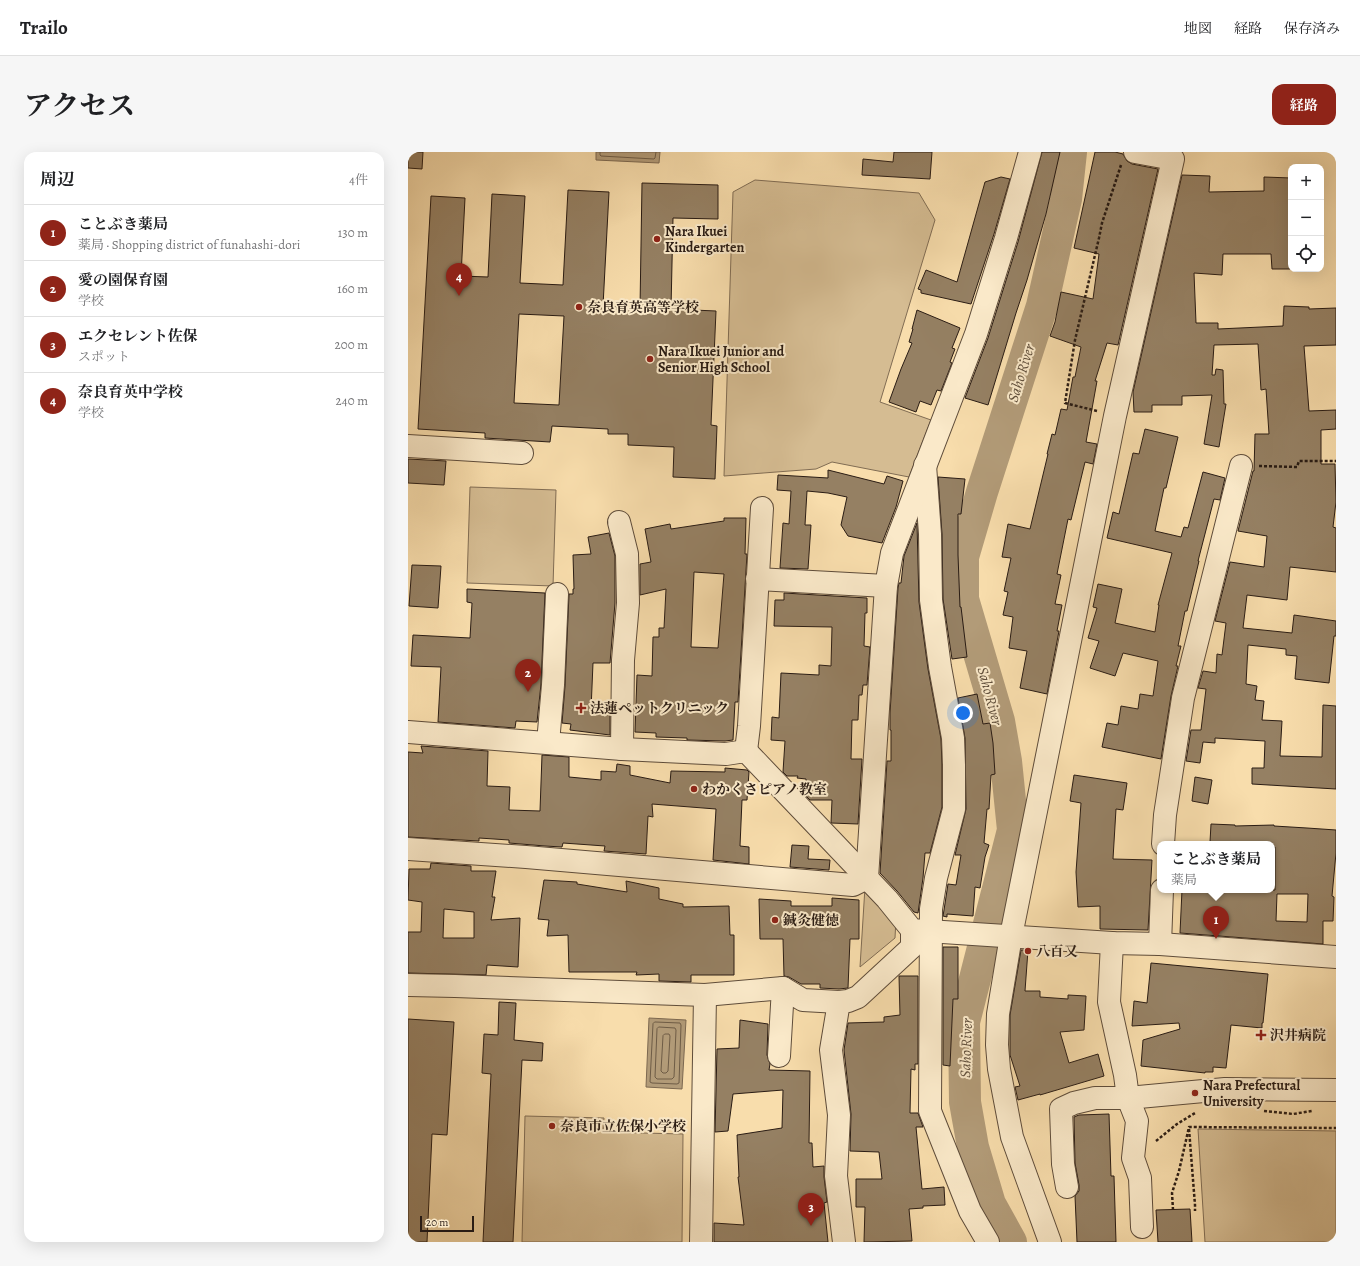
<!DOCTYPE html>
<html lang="ja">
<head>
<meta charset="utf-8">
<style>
  :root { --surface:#fff; --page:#f6f6f6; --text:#202124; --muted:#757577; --line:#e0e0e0; --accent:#8f2418 }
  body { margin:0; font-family:Alegreya,"Noto Serif JP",serif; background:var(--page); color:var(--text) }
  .controls { position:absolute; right:12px; top:12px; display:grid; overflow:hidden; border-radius:8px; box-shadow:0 4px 16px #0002 }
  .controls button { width:36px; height:36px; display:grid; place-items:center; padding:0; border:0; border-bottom:1px solid var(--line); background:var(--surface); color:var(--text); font:20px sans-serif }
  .scale { position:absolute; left:12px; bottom:10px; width:54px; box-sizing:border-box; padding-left:4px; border:2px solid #2a1c14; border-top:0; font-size:11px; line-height:14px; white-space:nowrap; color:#2a1c14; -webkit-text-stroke:3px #fae9c9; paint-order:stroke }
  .you { position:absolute; left:555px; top:561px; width:14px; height:14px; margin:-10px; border:3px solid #fff; border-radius:50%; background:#1a73e8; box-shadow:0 0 0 6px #1a73e833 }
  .badge { display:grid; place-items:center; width:26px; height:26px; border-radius:50%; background:var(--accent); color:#fff; font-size:13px; font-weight:700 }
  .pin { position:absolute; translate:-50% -33px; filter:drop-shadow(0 1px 2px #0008) }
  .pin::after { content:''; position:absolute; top:21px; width:14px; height:12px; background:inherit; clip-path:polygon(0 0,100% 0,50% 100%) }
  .popup { position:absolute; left:749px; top:689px; width:118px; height:52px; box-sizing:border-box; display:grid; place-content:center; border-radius:8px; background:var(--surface); filter:drop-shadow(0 1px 3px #0005); font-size:13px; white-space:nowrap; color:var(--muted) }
  .popup b { font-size:15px; color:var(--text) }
  .popup::after { content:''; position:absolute; left:50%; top:100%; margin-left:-8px; border:8px solid transparent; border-top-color:var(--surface) }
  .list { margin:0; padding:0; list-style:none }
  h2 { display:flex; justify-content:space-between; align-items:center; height:52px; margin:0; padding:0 16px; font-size:17px }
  h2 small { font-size:13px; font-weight:400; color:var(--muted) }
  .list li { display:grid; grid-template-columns:26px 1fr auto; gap:12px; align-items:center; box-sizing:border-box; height:56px; padding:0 16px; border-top:1px solid var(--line) }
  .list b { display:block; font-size:15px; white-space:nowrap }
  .list p { margin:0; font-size:13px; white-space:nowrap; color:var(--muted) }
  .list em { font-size:13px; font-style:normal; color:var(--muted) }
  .icon { flex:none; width:22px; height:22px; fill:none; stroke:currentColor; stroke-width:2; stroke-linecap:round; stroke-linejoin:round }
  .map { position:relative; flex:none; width:928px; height:1090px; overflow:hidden; border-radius:12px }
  header { display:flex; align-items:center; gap:24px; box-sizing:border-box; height:56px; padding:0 20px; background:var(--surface); border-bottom:1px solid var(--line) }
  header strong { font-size:19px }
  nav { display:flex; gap:22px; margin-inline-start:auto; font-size:14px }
  .intro { display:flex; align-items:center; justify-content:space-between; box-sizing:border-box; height:96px; padding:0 24px }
  h1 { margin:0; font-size:28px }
  .button { padding:10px 18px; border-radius:12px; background:var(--accent); color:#fff; font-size:14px; font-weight:700 }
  main { display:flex; gap:24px; padding:0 24px }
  aside { flex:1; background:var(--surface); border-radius:12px; box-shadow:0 4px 16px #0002 }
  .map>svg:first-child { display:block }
  .green { fill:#d5bc92; stroke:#806c53 }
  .water { fill:#b29b78; stroke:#7c6850 }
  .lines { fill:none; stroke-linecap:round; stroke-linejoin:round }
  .shore { stroke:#6e5c46; stroke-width:1 }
  .river { stroke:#b29b78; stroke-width:32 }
  .building { fill:#958063; stroke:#2a1c14; fill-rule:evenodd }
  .minor-casing { stroke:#5e4c3a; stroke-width:24 }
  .path { stroke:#2a1c14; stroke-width:2.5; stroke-dasharray:3 2; stroke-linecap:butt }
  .minor { stroke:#fae9c9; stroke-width:22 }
  .poi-dot { fill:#8f2418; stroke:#fae9c9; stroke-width:1.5 }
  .labels { text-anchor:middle; stroke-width:4; stroke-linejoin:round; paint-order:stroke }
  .poi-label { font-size:14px; font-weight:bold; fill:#2a1c14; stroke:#fae9c9; text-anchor:start }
  .water-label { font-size:15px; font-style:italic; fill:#604f3c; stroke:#fae9c9 }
</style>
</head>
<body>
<header>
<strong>Trailo</strong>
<nav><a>地図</a><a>経路</a><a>保存済み</a></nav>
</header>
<div class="intro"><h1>アクセス</h1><a class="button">経路</a></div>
<main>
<aside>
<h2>周辺<small>4件</small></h2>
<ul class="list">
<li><span class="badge">1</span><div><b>ことぶき薬局</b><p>薬局 · Shopping district of funahashi-dori</p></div><em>130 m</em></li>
<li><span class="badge">2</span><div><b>愛の園保育園</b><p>学校</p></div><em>160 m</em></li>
<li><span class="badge">3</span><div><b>エクセレント佐保</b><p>スポット</p></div><em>200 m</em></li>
<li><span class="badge">4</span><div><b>奈良育英中学校</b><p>学校</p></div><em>240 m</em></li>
</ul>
</aside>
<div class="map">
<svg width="928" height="1090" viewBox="0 0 928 1090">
  <rect width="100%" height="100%" fill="#f8ddac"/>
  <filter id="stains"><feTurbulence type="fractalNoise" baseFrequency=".005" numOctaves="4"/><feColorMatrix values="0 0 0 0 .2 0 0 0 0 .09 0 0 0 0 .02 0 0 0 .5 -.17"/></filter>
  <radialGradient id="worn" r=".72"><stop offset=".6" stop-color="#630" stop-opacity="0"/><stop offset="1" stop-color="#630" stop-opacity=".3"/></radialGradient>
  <g class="green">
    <polygon points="347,28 511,41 527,68 472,250 523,268 501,325 424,310 408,317 316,324 325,40"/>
    <polygon points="62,335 148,338 145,434 59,431"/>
    <polygon points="457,735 488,766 487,786 452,815"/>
    <polygon points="117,964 196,966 195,980 275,982 274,1090 114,1090"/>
    <polygon points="790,977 928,979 928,1090 797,1090"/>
  </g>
  <g class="water">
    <polygon points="188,0 252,0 251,11 188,8"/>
    <polygon points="241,866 278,868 274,937 238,935"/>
  </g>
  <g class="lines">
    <g class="shore">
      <polyline points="192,0 192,3 193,4 246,7 247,6 248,0"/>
      <polygon points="247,870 272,871 273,873 271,931 269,932 244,931 242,930 245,872"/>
      <polygon points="251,875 267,876 268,878 266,925 264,927 249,927 247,925 249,877"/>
      <polygon points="257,882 261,882 262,884 260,919 258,921 255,921 253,919 255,884"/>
    </g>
    <polyline class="river" points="603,1090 582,1052 565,995 557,950 556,870 605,678 598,609 591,569 555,447 555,405 574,340 634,154 658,47 663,0"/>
  </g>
  <g class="building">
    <polygon points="0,0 15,0 14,17 0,16"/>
    <polygon points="486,0 524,0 522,27 454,23 455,7 485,10"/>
    <polygon points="634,0 652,0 638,62 619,128 608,161 580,253 557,246 580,186 610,90"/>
    <polygon points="687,0 707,0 715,2 719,9 724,12 750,17 710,193 699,191 687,229 689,229 678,290 689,292 685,312 677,310 663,368 660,367 649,422 653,423 647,452 654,453 649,479 651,479 639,542 612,536 619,499 601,496 605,465 595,463 600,440 596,439 603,406 594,405 600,372 622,377 640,302 639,302 644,282 647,283 653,257 659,258 665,225 667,225 673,195 642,184 647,170 653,140 685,147 691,102 666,96"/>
    <polygon points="774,23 802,24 801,40 856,39 856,25 883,26 883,117 864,117 863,102 815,102 814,123 786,121 788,171 810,171 810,177 875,174 876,154 901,155 901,157 928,156 928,193 896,194 901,259 928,258 928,277 913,278 913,312 927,312 928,350 925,375 928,376 928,420 882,415 879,448 839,443 835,476 884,481 886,463 928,469 928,484 926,484 921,531 887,527 889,504 878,503 878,497 840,493 838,532 849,534 847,548 856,549 854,568 874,569 872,604 914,605 915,553 928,554 928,637 844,632 844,616 856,616 857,589 807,586 807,591 795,590 792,611 778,609 783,578 793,578 798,537 790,536 795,519 808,521 809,502 814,503 818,471 807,469 822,410 856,415 859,384 830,379 845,319 846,319 847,282 861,282 858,237 853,238 850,192 806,193 804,223 807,223 808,217 815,218 816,252 818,252 811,295 796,292 804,243 774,244 774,253 744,253 744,260 726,260 725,240"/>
    <polygon points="593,25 602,27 586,82 563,152 513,141 513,138 510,137 518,118 549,130 577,30"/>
    <path d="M234,31L310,33V67L265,66L263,157L308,159L303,273L309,274L307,327L265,325L266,295L220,293V282H200V277L144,274L142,290L77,286V281L10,277L23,44L57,46L53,124L80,125L84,42L117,44L112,131L155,133L160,38L201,40L195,154L232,156ZM111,162L156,164L151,253L106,251Z"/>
    <polygon points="509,158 552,176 544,196 547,197 542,210 544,211 533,239 529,238 523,253 512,249 508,260 481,250 493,217 504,191 501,190 505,177 504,177"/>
    <polygon points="737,277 770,285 758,336 756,336 747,379 773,385 776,375 780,376 795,320 817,326 812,348 806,347 790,409 791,409 779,459 777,459 770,494 773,494 768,514 770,514 763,544 753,607 694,595 699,571 710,573 713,554 730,557 732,542 745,544 750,509 715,501 707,524 682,516 691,489 680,486 689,456 685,455 690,432 714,437 707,471 747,480 751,453 750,453 764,401 699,386 705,360 711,362 725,301 731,302"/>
    <polygon points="0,307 38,309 36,333 0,331"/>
    <polygon points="420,318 476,332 479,324 495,329 488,355 474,391 440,384 433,373 439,345 420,341 399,339 397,373 403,373 400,417 372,416 375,371 381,372 383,339 369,338 370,323 420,326"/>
    <polygon points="530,325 557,327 553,362 550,362 550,403 552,455 553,455 559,505 544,507 535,447 534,382"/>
    <path d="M316,366H338L337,402H339L330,550H327L325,588L317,589L279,588V586L248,585V581L227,580L229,523L244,524L245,485H251V476H256L258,437L232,443V412L243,410L237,377L262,372L263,377L316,369ZM286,420L316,422L310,496L283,495Z"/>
    <polygon points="509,371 511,450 520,517 533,587 534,613 534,655 522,701 517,701 515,726 510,761 506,760 489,739 472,721 479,609 483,609 483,578 482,578 482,561 490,436 491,431 493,431 496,404"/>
    <polygon points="201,381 207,404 207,451 202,511 185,511 183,558 202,561 202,583 162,578 163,572 154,571 157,534 161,442 165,442 165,437 166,437 165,403 183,402 180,385"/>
    <polygon points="4,413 33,414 30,456 1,454"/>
    <polygon points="59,437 137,441 133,532 129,570 108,569 107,576 30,570 33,515 3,514 5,483 62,486 64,451 59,450"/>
    <polygon points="376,441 459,446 459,461 457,461 456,494 462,495 459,533 455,533 454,543 451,543 450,568 444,568 443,607 454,607 450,672 423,671 424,648 402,648 398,644 398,627 389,626 390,624 379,624 375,620 377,589 363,588 364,565 371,566 373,521 411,523 411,513 423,514 424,475 366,474 367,448 376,448"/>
    <polygon points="569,542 575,572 582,571 585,591 587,622 583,623 581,657 579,657 576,691 581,693 577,705 572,736 567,735 565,764 539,762 539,765 535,764 536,758 540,732 548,733 553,703 547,703 558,657 557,586 550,546"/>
    <polygon points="13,594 80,599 79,634 102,635 101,658 132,659 134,603 161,605 161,625 193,628 193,619 208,620 209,612 222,614 222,623 262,631 263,619 317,620 317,616 339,618 341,620 339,648 334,648 332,694 341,695 341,712 305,708 308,657 244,652 245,665 240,664 238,702 196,699 197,694 155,691 154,695 137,694 101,691 101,688 71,686 71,689 0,685 0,600 15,601"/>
    <polygon points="666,623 719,631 715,658 708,657 705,707 744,708 740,778 692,777 692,754 670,755 668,720 673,651 662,649"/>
    <polygon points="787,625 804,628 800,652 784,649"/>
    <path d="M803,672L827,673V674L866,673V674L899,676L928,678V701L924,744L926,745L925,769H915V792L772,781L774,738H867V695H864V692L802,690ZM869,742H900L899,770L868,769Z"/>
    <polygon points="384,693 401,694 400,707 422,708 421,718 382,715"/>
    <path d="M23,711L63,714V719H88L84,745H87L83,768L112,766L110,815L79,813L78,823L0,821V780H13L14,750L0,748L1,717H22ZM36,757L66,760V786H35Z"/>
    <polygon points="136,728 169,730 169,732 219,740 218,729 251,736 251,747 275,752 275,755 321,754 322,783 326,783 326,823 283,823 283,830 251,829 251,822 228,823 229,820 161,820 160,783 139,784 141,768 130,767"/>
    <polygon points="424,746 451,748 451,787 442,787 440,836 431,837 412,836 412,832 393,832 381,825 376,824 375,787 352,787 351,747 383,749 383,754 424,754"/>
    <polygon points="535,795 550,795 550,847 545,847 542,914 535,913"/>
    <polygon points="613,798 620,798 617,839 632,839 632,845 660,847 660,843 678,844 676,878 652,880 661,911 690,902 696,924 632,943 632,942 610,948 607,935 612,934 602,903 602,863"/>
    <polygon points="743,811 860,822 855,871 854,871 854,876 823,873 818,916 805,915 805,920 797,920 797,921 733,914 735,888 772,877 771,871 724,874 726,849 739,851"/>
    <polygon points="491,824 510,824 510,912 507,912 507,918 503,917 502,961 510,961 515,975 508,975 514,1037 536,1035 537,1053 515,1054 515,1056 501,1057 504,1089 456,1090 457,1055 448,1055 448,1027 474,1027 471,1000 442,999 443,962 436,898 440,871 476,870 476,865 492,863"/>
    <polygon points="91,850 108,851 106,888 135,891 134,909 114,908 105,1090 75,1090 83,922 74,921 76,882 90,883"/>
    <polygon points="0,867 46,870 39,983 24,982 19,1090 0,1090"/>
    <polygon points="332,868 360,872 359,903 362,912 361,918 402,919 401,991 404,991 405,1015 416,1014 416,1025 419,1050 416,1051 420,1090 306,1090 306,1071 336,1073 330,1025 331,1025 329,983 374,976 375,938 325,942 320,979 307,980 309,897 331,896"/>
    <polygon points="701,962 703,1024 706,1024 708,1090 669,1090 667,1044 671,1039 671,1033 667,1011 666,965 671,963"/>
    <polygon points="782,1057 784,1090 750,1090 748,1058"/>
  </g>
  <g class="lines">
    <defs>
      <g id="minor">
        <polyline points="0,294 114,301"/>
        <polyline points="517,313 522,382 523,448 532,515 545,586 546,613 546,657 528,726 523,757 522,959 562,1059 580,1090"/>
        <polyline points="211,370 219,402 220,451 215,508 214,597"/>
        <polyline points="349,427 478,434"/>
        <polyline points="0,580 214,597 318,602 338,599 479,747 504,778 704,791 752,792 928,805"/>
        <polyline points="140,591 145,533 149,442"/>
        <polyline points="338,599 341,574 354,356"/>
        <polyline points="755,692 757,663 775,546 833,314"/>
        <polyline points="0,697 118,705 445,733 459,726"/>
        <polyline points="459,726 478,434 484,401 568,182 598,86 622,0"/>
        <polyline points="704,791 701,850 717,923 720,946 729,969 725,1006 732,1026 734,1075"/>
        <polyline points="752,792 754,738"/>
        <polyline points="0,833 47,834 297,843 375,836 395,848 431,850 440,849 450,845 504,795 504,778"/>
        <polyline points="431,850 423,898 431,963 428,1024 436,1090"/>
        <polyline points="371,904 375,836"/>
        <polyline points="659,1035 655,1012 653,957 666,951 687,946 720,946 817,937 928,938"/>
        <polyline points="293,1090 297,843"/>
        <polyline points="642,1090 604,985 591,917 589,893 590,862 603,784 707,264 765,7 727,0"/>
      </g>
    </defs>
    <use href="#minor" class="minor-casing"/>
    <g class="path">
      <polyline points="689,259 657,251 667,188 691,86 694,71 713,13"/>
      <polyline points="851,314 889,315 891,309 928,309"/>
      <polyline points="856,959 885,962 904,959"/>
      <polyline points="781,977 787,1053 787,1059"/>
      <polyline points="748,989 769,972 787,961"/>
      <polyline points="765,1058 764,1041 771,1019 781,975 928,976"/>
    </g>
    <use href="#minor" class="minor"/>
  </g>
  <g class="poi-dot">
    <circle cx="249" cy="87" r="4"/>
    <circle cx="171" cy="155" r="4"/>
    <circle cx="242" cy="207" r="4"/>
    <path d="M171 550h4v4h4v4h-4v4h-4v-4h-4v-4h4z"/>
    <circle cx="286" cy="637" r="4"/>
    <circle cx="367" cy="768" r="4"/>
    <circle cx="620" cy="799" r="4"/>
    <path d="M851 877h4v4h4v4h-4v4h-4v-4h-4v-4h4z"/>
    <circle cx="787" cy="941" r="4"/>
    <circle cx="144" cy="974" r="4"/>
  </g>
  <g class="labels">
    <g class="poi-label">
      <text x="257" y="84">Nara Ikuei<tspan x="257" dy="16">Kindergarten</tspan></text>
      <text x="179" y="160">奈良育英高等学校</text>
      <text x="250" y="204">Nara Ikuei Junior and<tspan x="250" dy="16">Senior High School</tspan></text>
      <text x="182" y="561">法蓮ペットクリニック</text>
      <text x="294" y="642">わかくさピアノ教室</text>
      <text x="375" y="773">鍼灸健徳</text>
      <text x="628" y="804">八百又</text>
      <text x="862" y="888">沢井病院</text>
      <text x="795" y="938">Nara Prefectural<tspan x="795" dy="16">University</tspan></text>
      <text x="152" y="979">奈良市立佐保小学校</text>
    </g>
    <g class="water-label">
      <text transform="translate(613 221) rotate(-73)" y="5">Saho River</text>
      <text transform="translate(582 544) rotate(75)" y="5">Saho River</text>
      <text transform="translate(558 896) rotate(-88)" y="5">Saho River</text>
    </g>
  </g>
  <rect width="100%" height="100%" filter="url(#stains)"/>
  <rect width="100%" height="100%" fill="url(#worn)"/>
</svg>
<div class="controls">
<button>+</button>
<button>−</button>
<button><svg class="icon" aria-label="locate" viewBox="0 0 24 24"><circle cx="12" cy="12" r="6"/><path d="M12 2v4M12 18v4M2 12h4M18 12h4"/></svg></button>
</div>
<div class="scale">20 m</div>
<div class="you"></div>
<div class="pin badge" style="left:808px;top:787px">1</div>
<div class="popup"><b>ことぶき薬局</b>薬局</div>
<div class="pin badge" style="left:120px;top:540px">2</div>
<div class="pin badge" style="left:403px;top:1074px">3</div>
<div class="pin badge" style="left:51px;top:144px">4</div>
</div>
</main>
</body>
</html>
